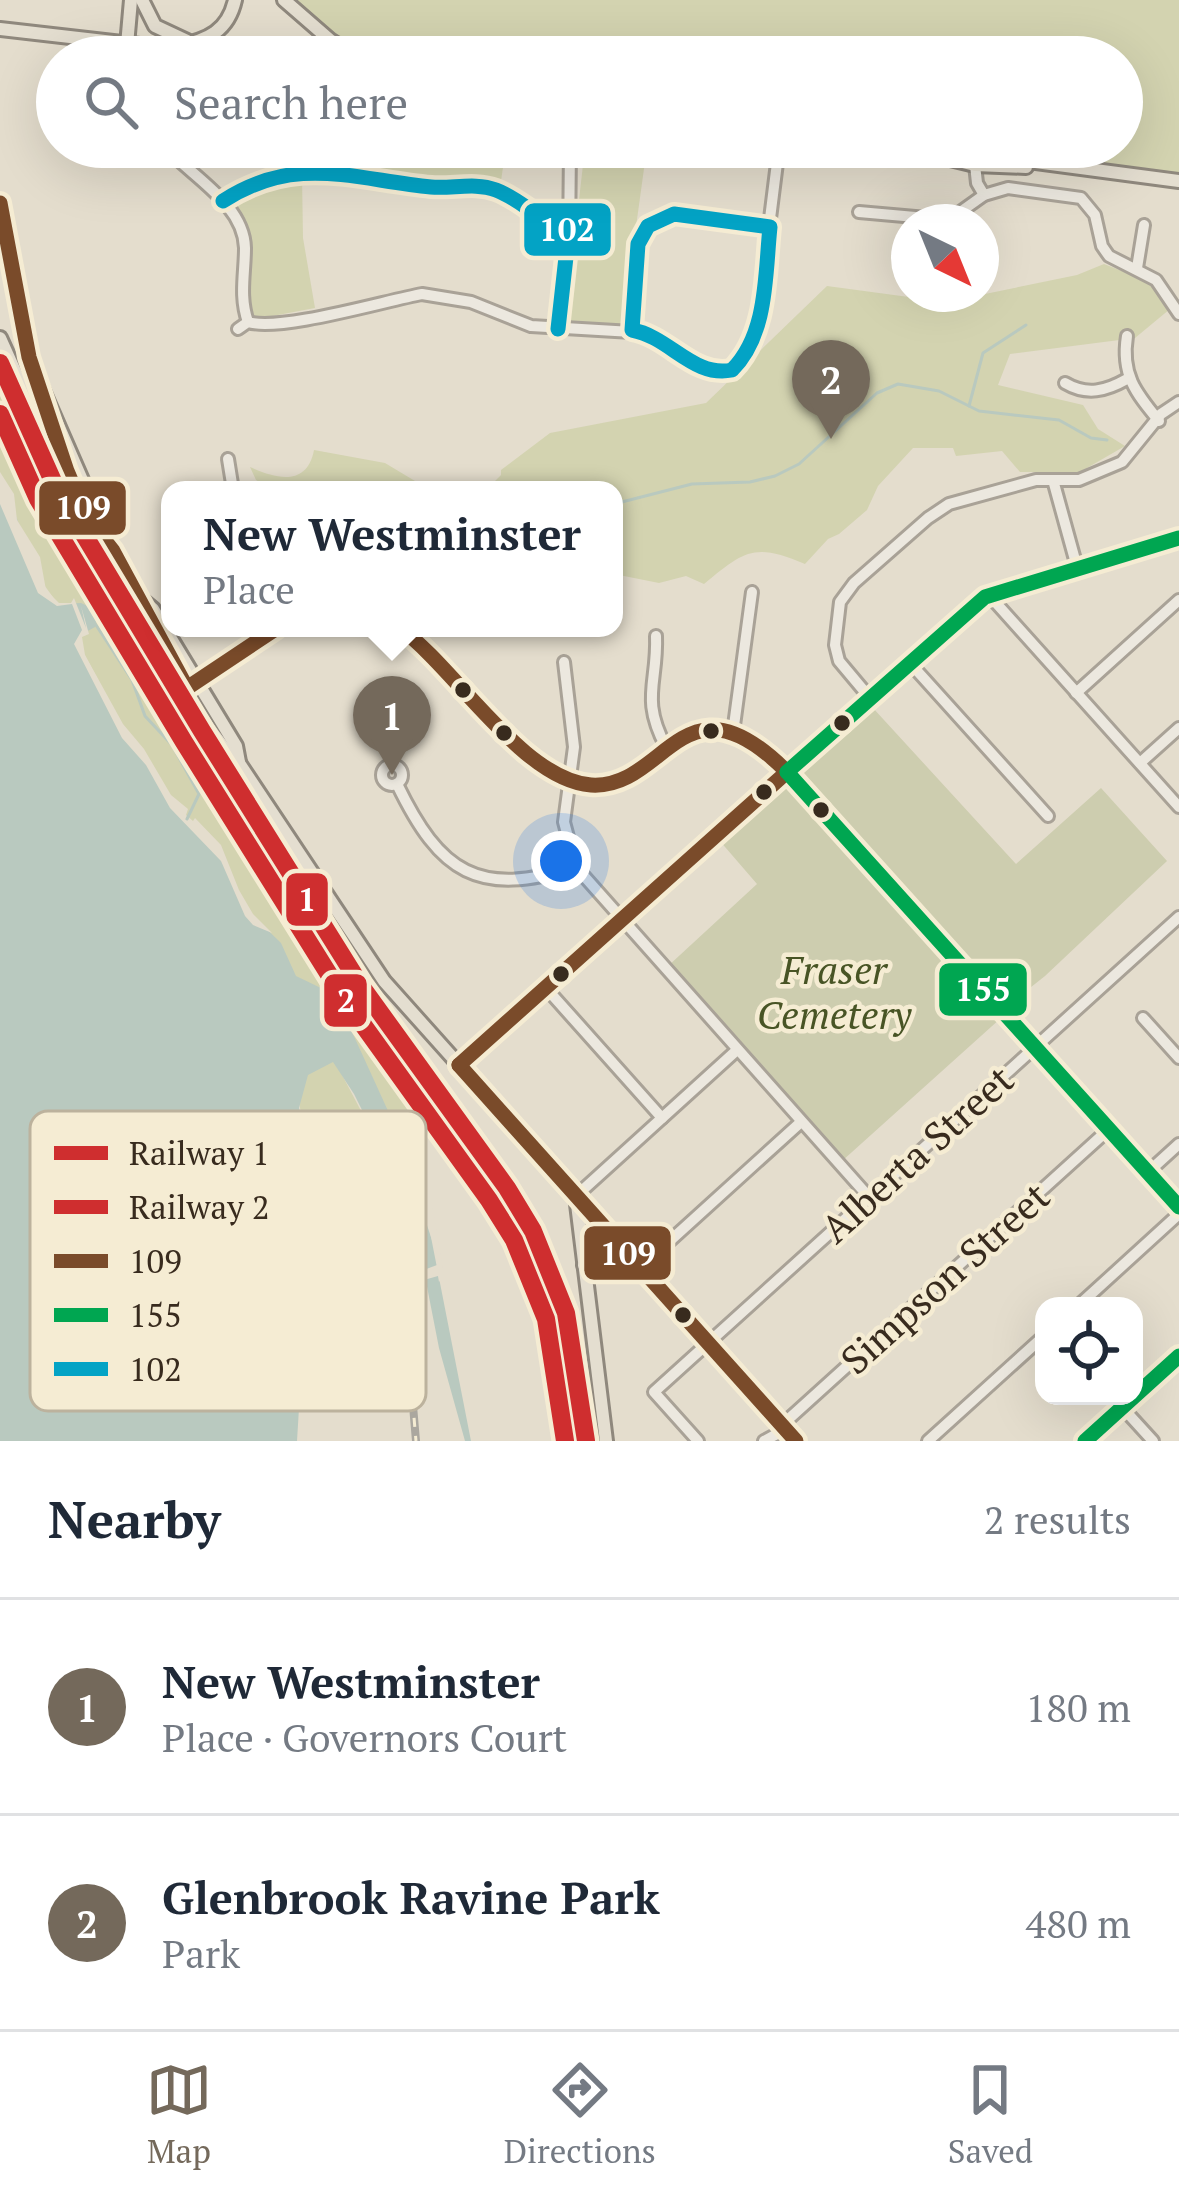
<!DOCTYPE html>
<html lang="en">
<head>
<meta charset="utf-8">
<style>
  :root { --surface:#fff; --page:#f6f6f7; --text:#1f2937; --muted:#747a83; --line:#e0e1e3; --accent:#74695b }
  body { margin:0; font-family:"PT Serif",serif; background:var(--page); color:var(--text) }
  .controls { position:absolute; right:36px; bottom:36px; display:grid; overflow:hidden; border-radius:24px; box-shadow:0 12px 48px #0002 }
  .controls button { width:108px; height:108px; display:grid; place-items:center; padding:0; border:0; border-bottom:3px solid var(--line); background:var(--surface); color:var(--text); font:60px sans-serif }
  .compass { position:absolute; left:891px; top:204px; width:108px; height:108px; border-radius:50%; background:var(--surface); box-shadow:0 12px 48px #0002; rotate:137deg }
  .you { position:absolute; left:561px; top:861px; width:42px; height:42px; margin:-30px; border:9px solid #fff; border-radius:50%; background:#1a73e8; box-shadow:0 0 0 18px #1a73e833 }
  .badge { display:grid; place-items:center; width:78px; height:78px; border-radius:50%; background:var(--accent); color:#fff; font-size:39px; font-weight:700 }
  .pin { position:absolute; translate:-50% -99px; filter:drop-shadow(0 3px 6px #0008) }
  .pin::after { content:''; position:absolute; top:63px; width:42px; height:36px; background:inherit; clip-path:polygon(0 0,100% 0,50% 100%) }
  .popup { position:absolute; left:161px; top:481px; width:462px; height:156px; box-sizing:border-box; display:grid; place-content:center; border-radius:24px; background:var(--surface); filter:drop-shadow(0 3px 9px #0005); font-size:39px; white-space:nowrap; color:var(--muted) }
  .popup b { font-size:45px; color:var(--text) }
  .popup::after { content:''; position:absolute; left:50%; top:100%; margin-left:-24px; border:24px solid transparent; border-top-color:var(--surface) }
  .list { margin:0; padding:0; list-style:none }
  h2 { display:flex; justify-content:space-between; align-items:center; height:156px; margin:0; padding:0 48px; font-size:51px }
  h2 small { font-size:39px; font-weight:400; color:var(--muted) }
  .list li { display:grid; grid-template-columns:78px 1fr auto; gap:36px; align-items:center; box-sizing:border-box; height:216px; padding:0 48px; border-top:3px solid var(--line) }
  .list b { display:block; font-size:45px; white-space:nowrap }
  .list p { margin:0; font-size:39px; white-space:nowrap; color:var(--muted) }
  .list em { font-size:39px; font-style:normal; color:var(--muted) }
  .icon { flex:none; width:66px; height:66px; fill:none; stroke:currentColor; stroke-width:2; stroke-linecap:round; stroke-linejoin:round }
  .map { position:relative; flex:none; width:1179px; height:1441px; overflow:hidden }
  .search { position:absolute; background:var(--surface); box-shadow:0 12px 48px #0002; left:36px; right:36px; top:36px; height:132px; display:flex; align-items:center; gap:30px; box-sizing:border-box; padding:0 42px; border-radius:66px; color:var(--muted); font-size:45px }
  .sheet { height:588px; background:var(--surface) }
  nav { display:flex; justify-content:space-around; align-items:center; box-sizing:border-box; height:168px; border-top:3px solid var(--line); background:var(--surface); font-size:33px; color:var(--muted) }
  nav a { display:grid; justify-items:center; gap:6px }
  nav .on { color:var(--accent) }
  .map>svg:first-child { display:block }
  .green { fill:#d3d3b0 }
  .cemetery { fill:#cdcdaf }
  .water { fill:#b9c9bf }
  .pier { fill:#e4ddcd }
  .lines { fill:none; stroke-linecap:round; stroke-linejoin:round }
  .stream { stroke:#b9c9bf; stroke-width:3 }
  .minor-casing { stroke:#a9a297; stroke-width:16 }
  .major-casing { stroke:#8f887d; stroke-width:18 }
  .minor { stroke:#ece8df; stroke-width:10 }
  .major { stroke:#e4ded0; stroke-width:12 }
  .rail-casing { stroke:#aba79f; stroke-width:8 }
  .rail { stroke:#f5ecd3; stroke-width:3; stroke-dasharray:9; stroke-linecap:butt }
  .bus-1-casing { stroke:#f5ecd3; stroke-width:24 }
  .bus-2-casing { stroke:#f5ecd3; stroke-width:24 }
  .bus-3-casing { stroke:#f5ecd3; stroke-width:24 }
  .bus-1 { stroke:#7a4b2a; stroke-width:15 }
  .bus-2 { stroke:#00a651; stroke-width:15 }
  .bus-3 { stroke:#03a3c5; stroke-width:15 }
  .rail-1-casing { stroke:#f5ecd3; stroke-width:27 }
  .rail-2-casing { stroke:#f5ecd3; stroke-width:27 }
  .rail-1 { stroke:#cf2e2f; stroke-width:18 }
  .rail-2 { stroke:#cf2e2f; stroke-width:18 }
  .bus-dot { fill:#382b1e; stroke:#f5ecd3; stroke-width:4.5 }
  .labels { text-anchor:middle; stroke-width:9; stroke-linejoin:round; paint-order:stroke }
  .park-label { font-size:39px; font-style:italic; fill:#485425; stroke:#f5ecd3 }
  .street-label { font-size:39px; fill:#382b1e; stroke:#f5ecd3 }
  .key { fill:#f5ecd3; stroke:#bcb29d; stroke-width:3 }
  .key-label { font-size:33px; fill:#382b1e }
  .line-badge { stroke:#f5ecd3; stroke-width:4.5 }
  .badge-label { font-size:33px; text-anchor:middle; font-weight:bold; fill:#fff }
</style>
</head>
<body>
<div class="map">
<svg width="1179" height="1441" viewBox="0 0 1179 1441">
  <rect width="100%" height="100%" fill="#e4ddcd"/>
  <g class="green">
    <polygon points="291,0 1179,0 1179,173 983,147 1122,147 1122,57 367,57 329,34"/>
    <polygon points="347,147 506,147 501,181 478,175 432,179 345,165"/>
    <polygon points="585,147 647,147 622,328 565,324"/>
    <polygon points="302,175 303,238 315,308 252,320 247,231 231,202 255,185"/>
    <path d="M1104,264L1155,284L1170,309L1135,338L1010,354L998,385L1083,405L1098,429L1125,446L1080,472H1020L1002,451L956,456L953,448H913L878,486L867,510L839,534L828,539L805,564C754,542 744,551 704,584L686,576L659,583L614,574V490H486L501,475V470L550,433L706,403L827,286L946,302L1077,275Z"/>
    <polygon points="0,381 34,467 60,514 233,800 424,1100 400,1122 392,1121 396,1135 333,1032 129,739 58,604 39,578 0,474"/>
    <path d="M314,450L385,463L430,490H271L256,480L250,467C276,479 307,487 314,450Z"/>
    <polygon points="284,1015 322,1037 387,1160 380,1150 301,1200 304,1131"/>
  </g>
  <g class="cemetery">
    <polygon points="873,708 1016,864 1101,788 1167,861 1045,976 1007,1006 800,776 802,768"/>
    <polygon points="784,783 1001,1018 842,1161 667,967 757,884 719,840"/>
  </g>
  <polygon class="water" points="0,474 43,588 58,604 81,603 92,608 97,619 95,627 82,634 79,645 113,712 170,799 216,846 247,910 281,943 296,976 323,989 342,1010 420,1181 471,1441 465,1441 439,1348 413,1215 395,1162 387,1160 354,1094 333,1062 308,1075 299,1108 303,1122 301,1311 304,1326 297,1441 0,1441"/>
  <g class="pier">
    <polygon points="0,472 14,494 17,520 40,557 46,590 59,603 71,603 74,598 86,628 81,606 89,634 82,637 85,655 123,724 144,749 171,795 188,809 186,815 193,821 195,818 221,845 239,890 253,914 272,933 253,925 245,916 221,861 170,808 146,765 122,738 74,644 82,630 72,604 57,606 38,593 0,504"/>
    <polygon points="398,1120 421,1167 432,1205 444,1274 439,1282 438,1276 424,1280 421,1271 437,1265 436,1252 395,1130 376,1145 373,1142"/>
  </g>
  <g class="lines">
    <g class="stream">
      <polyline points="969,406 983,353 1026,325"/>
      <polyline points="614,504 692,484 750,482 775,476 799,464 877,393 898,384 939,391 979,411 1059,420 1091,438 1107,440"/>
      <polyline points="94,622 132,680 145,716 172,745 199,794 187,819"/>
    </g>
    <defs>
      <g id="minor">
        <path d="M165,147C191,176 244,204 245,248C245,274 239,296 248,322"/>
        <polyline points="975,165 977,183 984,195"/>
        <path d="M223,201C286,151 357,178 431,187C453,189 474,182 496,190C526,201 535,224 569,230"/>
        <polyline points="859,212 949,220 984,195 1008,188 1081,198 1095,215 1102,246 1109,256 1156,280 1179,314"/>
        <polyline points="1137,268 1144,225"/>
        <path d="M238,329L248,322C280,332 384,301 422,294L471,302L531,326L649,333L712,373L733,370L742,364L755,338L779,147"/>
        <polyline points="558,329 569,244 570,147"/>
        <path d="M1127,336C1121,374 1135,392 1159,421"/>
        <path d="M1065,383C1087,396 1106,391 1127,379"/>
        <polyline points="228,459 233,490"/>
        <polyline points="1053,480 1077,567"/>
        <polyline points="988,594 1179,807"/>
        <path d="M400,628C461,662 507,763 570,781C651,805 676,687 764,748L1179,1207"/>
        <path d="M656,636C658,683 640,698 666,747"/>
        <polyline points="564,662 574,747 564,822 576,867 869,1197"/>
        <polyline points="910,663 1048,816"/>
        <polyline points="190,686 277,628"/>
        <polyline points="1076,693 1179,600"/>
        <polyline points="870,698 839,661 835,645 840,602 854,583 928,518 949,504 1036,480 1079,480 1122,462 1161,414 1179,402"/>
        <polyline points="733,733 752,592"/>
        <polyline points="1140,763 1179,728"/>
        <circle cx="392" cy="775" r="10"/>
        <path d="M397,784C440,873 478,898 576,867"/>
        <polyline points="546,988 662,1118"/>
        <polyline points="1143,1018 1179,1058"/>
        <polyline points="737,1050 576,1196 796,1441"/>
        <polyline points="459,1065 981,599 999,590 1179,538"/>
        <polyline points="1146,1174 1179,1144"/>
        <polyline points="640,1268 801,1122"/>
        <polyline points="1078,1306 1179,1214"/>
        <polyline points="1122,1407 1153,1441"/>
        <polyline points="782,1425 1108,1130"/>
        <polyline points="698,1441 654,1392 1179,917"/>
        <polyline points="764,1441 777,1434 790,1434"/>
        <polyline points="928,1441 1044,1336"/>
        <polyline points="1085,1441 1179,1356"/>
      </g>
      <g id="major">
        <polyline points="142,0 155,26 187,41"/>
        <polyline points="284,0 330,40 357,57"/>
        <polyline points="0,29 244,57"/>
        <polyline points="127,45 131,0"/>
        <path d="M179,46C208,40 228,31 235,0"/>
        <polyline points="900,147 975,165 1026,167"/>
        <polyline points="921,147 1179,181"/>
        <polyline points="0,203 31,363 113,551 141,599 153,609 236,746 239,762"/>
        <polyline points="0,338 51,451 80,490"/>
        <polyline points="72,484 87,518 106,544"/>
        <path d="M141,599L144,613C167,655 205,735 239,763L384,981L576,1196L606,1441"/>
        <polyline points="584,1265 599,1246 619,1245"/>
      </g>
    </defs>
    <use href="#minor" class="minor-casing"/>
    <use href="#major" class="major-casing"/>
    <use href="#minor" class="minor"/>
    <use href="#major" class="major"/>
    <defs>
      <g id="rail">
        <path d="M0,382L33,458L170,691L509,1227C536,1298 552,1365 561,1441"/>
        <polyline points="370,1175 403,1263 405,1297"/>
        <polyline points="405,1310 409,1366"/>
        <polyline points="411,1382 416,1441"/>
      </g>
    </defs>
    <use href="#rail" class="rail-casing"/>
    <use href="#rail" class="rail"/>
    <defs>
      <g id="bus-1">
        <polyline points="0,203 29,357 67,471 87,518 113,551 187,688 277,628"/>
        <path d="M400,628C456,669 523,780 591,785C666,790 683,667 787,772"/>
        <polyline points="459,1065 796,1441"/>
        <polyline points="459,1065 787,772"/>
      </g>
      <g id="bus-2">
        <polyline points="787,772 1179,1207"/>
        <polyline points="787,772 985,597 1179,538"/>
        <polyline points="1085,1441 1179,1356"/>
      </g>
      <g id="bus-3">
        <path d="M223,201C296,154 351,179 431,187C452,189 475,182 496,190C523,200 540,223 569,230"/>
        <path d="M674,214L770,227C765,274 768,334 732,370C693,378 670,337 632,330L638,244L648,226Z"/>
        <polyline points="558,329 569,230"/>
      </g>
    </defs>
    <use href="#bus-1" class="bus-1-casing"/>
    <use href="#bus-2" class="bus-2-casing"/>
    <use href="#bus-3" class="bus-3-casing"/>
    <use href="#bus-1" class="bus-1"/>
    <use href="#bus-2" class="bus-2"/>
    <use href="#bus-3" class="bus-3"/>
    <defs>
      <polyline id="rail-1" points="0,363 56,488 202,731 361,986 507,1188 533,1231 566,1313 586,1441"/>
      <polyline id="rail-2" points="0,414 38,499 184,742 343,997 489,1200 514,1240 546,1319 565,1441"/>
    </defs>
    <use href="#rail-1" class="rail-1-casing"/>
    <use href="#rail-2" class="rail-2-casing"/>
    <use href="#rail-1" class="rail-1"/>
    <use href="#rail-2" class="rail-2"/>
  </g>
  <g class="bus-dot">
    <circle cx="463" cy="690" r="10"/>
    <circle cx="842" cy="723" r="10"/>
    <circle cx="711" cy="731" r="10"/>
    <circle cx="504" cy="733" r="10"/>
    <circle cx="764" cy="792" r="10"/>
    <circle cx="821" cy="810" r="10"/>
    <circle cx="561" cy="974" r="10"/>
    <circle cx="683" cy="1315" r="10"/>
  </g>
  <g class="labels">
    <g class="park-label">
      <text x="834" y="984">Fraser<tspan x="834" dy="45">Cemetery</tspan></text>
    </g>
    <g class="street-label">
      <text transform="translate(917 1154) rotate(-42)" y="14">Alberta Street</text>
      <text transform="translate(945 1278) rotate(-42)" y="14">Simpson Street</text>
    </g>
  </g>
  <rect x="30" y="1111" width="396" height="300" rx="18" class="key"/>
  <rect x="54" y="1146" width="54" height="14" fill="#cf2e2f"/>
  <rect x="54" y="1200" width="54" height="14" fill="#cf2e2f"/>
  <rect x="54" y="1254" width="54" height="14" fill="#7a4b2a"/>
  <rect x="54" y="1308" width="54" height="14" fill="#00a651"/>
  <rect x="54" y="1362" width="54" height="14" fill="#03a3c5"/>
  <g class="key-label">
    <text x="129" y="1165">Railway 1</text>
    <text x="129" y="1219">Railway 2</text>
    <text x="129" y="1273">109</text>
    <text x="129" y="1327">155</text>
    <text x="129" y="1381">102</text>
  </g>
  <g class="line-badge">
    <rect x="522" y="201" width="91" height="57" rx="12" fill="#03a3c5"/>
    <rect x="37" y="479" width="91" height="58" rx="12" fill="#7a4b2a"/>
    <rect x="284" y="871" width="46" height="57" rx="12" fill="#cf2e2f"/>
    <rect x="937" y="961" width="92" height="57" rx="12" fill="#00a651"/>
    <rect x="322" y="972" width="47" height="57" rx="12" fill="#cf2e2f"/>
    <rect x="582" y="1224" width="91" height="58" rx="12" fill="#7a4b2a"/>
  </g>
  <g class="badge-label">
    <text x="567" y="241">102</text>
    <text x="83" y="519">109</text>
    <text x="307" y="911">1</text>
    <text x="983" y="1001">155</text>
    <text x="346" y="1012">2</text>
    <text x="628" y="1265">109</text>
  </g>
</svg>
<div class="controls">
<button><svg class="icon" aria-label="locate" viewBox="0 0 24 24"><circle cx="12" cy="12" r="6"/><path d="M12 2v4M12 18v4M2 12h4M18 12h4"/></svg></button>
</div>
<svg class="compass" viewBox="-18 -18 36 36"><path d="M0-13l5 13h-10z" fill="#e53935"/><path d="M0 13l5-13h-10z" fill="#747a83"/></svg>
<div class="you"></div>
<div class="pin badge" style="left:392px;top:775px">1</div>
<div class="popup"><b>New Westminster</b>Place</div>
<div class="pin badge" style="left:831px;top:439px">2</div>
<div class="search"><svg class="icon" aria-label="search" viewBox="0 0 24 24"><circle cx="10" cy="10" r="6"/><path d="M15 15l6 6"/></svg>Search here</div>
</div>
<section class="sheet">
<h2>Nearby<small>2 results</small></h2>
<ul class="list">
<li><span class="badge">1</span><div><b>New Westminster</b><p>Place · Governors Court</p></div><em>180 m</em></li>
<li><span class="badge">2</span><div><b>Glenbrook Ravine Park</b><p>Park</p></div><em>480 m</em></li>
</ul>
</section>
<nav>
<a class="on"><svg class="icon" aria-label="map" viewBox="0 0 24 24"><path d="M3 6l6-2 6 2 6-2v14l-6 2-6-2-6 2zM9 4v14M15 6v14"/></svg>Map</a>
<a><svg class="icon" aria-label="directions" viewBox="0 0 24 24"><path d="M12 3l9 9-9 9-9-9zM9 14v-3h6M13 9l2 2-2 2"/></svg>Directions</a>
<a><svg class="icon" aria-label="saved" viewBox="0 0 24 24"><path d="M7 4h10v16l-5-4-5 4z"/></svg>Saved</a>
</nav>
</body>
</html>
